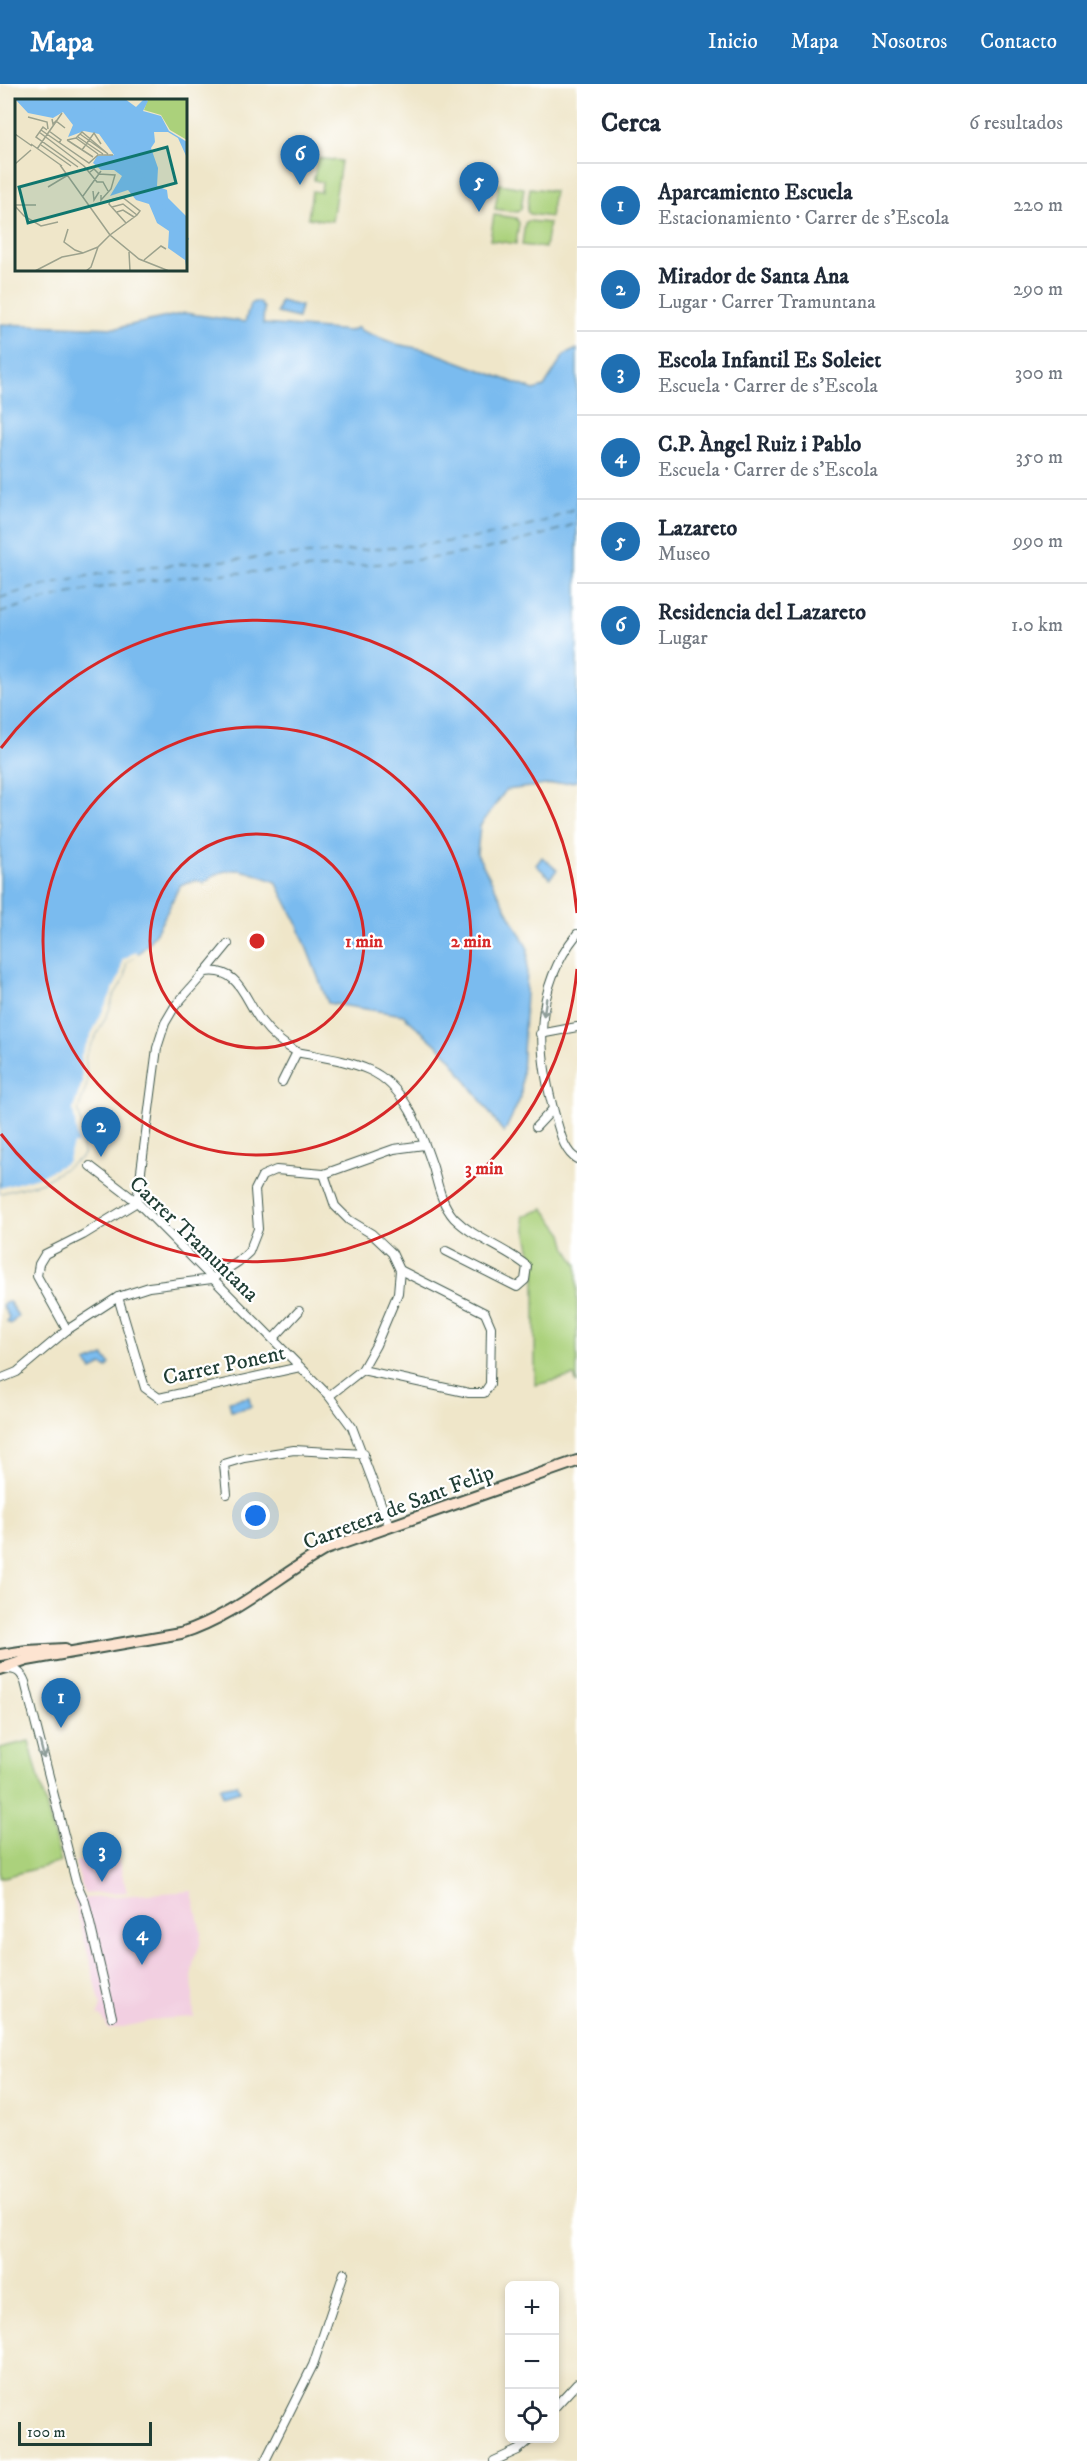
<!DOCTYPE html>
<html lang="es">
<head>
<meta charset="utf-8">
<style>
  :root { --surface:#fff; --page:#f2f2f3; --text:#1f2937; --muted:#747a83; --line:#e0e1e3; --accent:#1f6fb2 }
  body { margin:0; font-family:"IM FELL DW Pica",serif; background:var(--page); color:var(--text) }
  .controls { position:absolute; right:18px; bottom:18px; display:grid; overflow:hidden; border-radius:9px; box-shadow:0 3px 9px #0003 }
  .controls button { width:54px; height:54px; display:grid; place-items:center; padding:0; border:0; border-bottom:2px solid var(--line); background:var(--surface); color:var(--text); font:30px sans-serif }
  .scale { position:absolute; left:18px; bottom:15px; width:134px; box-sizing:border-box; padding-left:6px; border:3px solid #1f3d34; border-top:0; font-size:16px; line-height:21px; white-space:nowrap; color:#1f3d34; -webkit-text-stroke:4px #fff; paint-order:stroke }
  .you { position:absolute; left:256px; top:1432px; width:21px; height:21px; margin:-15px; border:4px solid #fff; border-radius:50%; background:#1a73e8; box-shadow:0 0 0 9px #1a73e833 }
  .badge { display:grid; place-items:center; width:39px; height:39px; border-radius:50%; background:var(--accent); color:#fff; font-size:20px; font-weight:700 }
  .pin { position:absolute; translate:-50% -50px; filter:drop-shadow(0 2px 3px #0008) }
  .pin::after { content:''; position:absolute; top:32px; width:21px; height:18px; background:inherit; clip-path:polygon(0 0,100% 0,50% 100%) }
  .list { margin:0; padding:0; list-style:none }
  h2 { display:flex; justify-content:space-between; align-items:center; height:78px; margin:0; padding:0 24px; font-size:26px }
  h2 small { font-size:20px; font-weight:400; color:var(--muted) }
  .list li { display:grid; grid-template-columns:39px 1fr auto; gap:18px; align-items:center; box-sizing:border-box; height:84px; padding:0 24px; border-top:2px solid var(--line) }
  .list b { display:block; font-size:22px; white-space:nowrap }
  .list p { margin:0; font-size:20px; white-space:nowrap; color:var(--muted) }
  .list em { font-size:20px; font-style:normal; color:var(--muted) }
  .icon { flex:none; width:33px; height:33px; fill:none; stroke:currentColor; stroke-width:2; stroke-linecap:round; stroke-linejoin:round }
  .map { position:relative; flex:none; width:577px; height:2377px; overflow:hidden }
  header { display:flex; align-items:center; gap:36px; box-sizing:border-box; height:84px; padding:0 30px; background:var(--accent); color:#fff }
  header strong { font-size:28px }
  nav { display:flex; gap:33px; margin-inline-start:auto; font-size:21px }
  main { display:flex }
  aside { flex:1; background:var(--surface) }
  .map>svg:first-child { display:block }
  .built { fill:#f2cfe1 }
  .green { fill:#abd17b; stroke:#658758; stroke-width:1.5 }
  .water { fill:#7abbef; stroke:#4c7c92; stroke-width:1.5 }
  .pier { fill:#efe6c9 }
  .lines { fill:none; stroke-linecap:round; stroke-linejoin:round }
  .ferry { stroke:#3a636c; stroke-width:1.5; stroke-dasharray:8 6; stroke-linecap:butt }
  .street-casing { stroke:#3e564a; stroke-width:10 }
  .secondary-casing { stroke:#3e564a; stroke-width:14 }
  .street { stroke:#fff; stroke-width:8 }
  .secondary { stroke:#fde4d1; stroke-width:10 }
  .oneway { stroke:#8f9e9a }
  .ring { fill:none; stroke:#d62828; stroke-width:3 }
  .labels { text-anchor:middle; stroke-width:4.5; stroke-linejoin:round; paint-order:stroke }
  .street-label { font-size:22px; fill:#1f3d34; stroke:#fff }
  .inset-river { fill:none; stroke:#7abbef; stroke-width:3 }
  .inset-road { fill:none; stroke:#9ca28d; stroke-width:1.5 }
  .view { fill:#0f766e; fill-opacity:0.15; stroke:#0f766e; stroke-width:3 }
  .inset-edge { fill:none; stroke:#1f3d34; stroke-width:3 }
  .centre { fill:#d62828; stroke:#fff; stroke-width:3 }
  .ring-label { font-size:18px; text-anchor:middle; font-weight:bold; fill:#d62828; stroke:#fff; stroke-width:4.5; stroke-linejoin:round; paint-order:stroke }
</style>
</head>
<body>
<header>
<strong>Mapa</strong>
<nav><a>Inicio</a><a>Mapa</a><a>Nosotros</a><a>Contacto</a></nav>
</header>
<main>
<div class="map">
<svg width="577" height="2377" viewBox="0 0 577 2377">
  <rect width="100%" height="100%" fill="#fff"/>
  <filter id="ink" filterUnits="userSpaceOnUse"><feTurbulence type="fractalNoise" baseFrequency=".0167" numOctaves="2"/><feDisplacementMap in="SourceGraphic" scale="12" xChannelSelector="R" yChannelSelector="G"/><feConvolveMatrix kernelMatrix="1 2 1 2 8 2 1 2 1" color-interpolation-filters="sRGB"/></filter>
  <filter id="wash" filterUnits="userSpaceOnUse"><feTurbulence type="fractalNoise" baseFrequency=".008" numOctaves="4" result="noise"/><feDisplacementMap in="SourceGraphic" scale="24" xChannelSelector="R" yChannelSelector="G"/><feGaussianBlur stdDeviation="1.35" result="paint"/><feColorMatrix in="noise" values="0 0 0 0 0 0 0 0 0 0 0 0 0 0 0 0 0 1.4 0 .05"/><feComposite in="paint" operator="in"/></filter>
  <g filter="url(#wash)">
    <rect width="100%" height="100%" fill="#efe6c9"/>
    <g class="built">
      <polygon points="116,1767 127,1808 84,1810 75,1778"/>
      <polygon points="192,1807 201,1849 200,1861 194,1875 192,1888 194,1933 160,1935 109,1946 102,1933 98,1931 101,1921 74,1815"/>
    </g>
    <g class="green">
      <polygon points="317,74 341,77 332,137 308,134 312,107 321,108 322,98 314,96"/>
      <polygon points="499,100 524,104 521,125 517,128 495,125"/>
      <polygon points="530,104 554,107 550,133 530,130 527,127"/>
      <polygon points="494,131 516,134 519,139 516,160 490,156"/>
      <polygon points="528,137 549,139 545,164 522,161 525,139"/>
      <polygon points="544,1125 563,1150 567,1165 577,1181 577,1300 574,1292 535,1301 535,1187 523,1132"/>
      <polygon points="29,1657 61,1778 0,1794 0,1664"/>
    </g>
    <g class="water">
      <polygon points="280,217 301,222 298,234 277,229"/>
      <path d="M254,218H259L264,224L263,240L350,247L358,243L360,246L396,260L427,266L534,306L544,303L564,271L577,265V697L506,706L480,742L477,770L528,865L521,1013L504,1049L448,971L403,931L328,919L297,839L276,798C249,787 228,777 204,799L196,796L180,801C166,828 155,863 126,878L125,893L113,912L109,926L85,972L87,999L78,1026L83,1051L81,1059L83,1070L80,1074L42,1098L0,1109V240L117,244L185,229L245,238L250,220Z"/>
      <polygon points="542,773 557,786 550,794 536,781"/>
      <polygon points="9,1217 18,1232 11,1240 7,1238 9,1233 2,1221"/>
      <polygon points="104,1272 110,1280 107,1284 102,1281 92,1286 86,1279"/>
      <polygon points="249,1313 251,1323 231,1327 229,1317"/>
      <polygon points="267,1422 268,1430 249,1433 248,1426"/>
      <polygon points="237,1700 240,1707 223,1712 220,1703"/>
    </g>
    <polygon class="pier" points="136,867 139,871 126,878 125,893 113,912 109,926 85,972 87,999 78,1026 83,1051 81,1059 83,1070 80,1074 42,1098 0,1109 0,1104 41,1092 67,1078 73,1060 78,1060 73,1025 82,998 81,971 120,891 122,876"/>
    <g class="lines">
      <g class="ferry">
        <path d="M0,514C70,490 145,483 219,477C270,473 322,469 373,465C439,459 518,454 577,423"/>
        <path d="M0,529C186,464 393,509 577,439"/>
      </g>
    </g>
  </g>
  <g filter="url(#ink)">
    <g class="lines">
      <defs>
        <g id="street">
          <path d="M577,850C532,906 537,970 556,1035C560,1048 564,1068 577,1075"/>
          <polyline points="205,888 228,860"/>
          <polyline points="540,950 577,943"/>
          <polyline points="282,998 297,968"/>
          <polyline points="536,1043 553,1025"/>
          <polyline points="90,1082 137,1118 329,1312 352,1343 389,1441"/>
          <polyline points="324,1090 335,1122 349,1136 372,1150 392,1169 400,1186 398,1209 376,1261 362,1286 329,1312"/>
          <polyline points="118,1213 145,1304 159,1314 300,1283"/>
          <path d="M67,1246L37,1192L39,1180L45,1170L83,1151L137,1118L157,964L165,939L175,922L205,888C240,883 244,915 261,937C270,949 284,961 297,968C321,973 347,976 369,986C406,1002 421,1048 433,1083C438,1101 441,1119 454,1134C475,1155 504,1163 527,1182L525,1196L517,1203L446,1167"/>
          <polyline points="273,1255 299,1227"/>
          <polyline points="362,1286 469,1309 484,1309 490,1300 491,1243 485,1229 400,1186"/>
          <polyline points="0,1295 17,1288 67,1246 118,1213 149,1203 212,1195 238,1178 249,1168 258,1145 255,1106 262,1092 276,1086 324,1090 394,1065 424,1061"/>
          <polyline points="227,1410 224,1380 244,1374 294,1366 364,1370"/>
          <path d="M6,1585C17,1585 21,1588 25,1598L76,1798L85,1818L112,1933"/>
          <polyline points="554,2324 577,2299"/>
          <polyline points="265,2377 313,2281 344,2189"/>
          <polyline points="494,2377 518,2366 532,2354"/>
        </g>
        <g id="secondary">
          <polyline points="0,1571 27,1567 65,1565"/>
          <path d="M0,1585L27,1576L181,1549C235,1532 278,1492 326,1465L577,1377"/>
        </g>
      </defs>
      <use href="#street" class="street-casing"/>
      <use href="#secondary" class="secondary-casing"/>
      <use href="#street" class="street"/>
      <use href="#secondary" class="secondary"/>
    </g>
    <defs><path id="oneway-shaft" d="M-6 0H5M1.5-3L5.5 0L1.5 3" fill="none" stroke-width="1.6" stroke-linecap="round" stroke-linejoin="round" transform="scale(1.5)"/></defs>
    <g class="oneway">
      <use href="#oneway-shaft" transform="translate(545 923) rotate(99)"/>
      <use href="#oneway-shaft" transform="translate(42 1666) rotate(76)"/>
    </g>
  </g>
  <g class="ring">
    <circle cx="257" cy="857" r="107"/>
    <circle cx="257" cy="857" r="214"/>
    <path d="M577 885A321 321 0 0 1 1 1050M1 664A321 321 0 0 1 577 829"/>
  </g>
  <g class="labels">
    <g class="street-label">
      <text transform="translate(195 1154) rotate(44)" y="8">Carrer Tramuntana</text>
      <text transform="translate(224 1280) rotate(-12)" y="8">Carrer Ponent</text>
      <text transform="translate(398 1422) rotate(-21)" y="8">Carretera de Sant Felip</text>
    </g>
  </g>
  <g transform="translate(15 15)">
    <rect width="172" height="172" fill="#efe6c9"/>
    <path d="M133,0H172V41L155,31L146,16L129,11Z" fill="#abd17b"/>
    <path d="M0,0H110L121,8L129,0L133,2L128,12L146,17L154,32L172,43V59L163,39L153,33H139L140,43L136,49L143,69L142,87L152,91L153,99L172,118V172L170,161L153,149L154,132L142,124L134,105L121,101L113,91L95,97L107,77L99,71H86L78,64L82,57L99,56L84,35L69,32L53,38L58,26L48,13L38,19L13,14Z" fill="#7abbef"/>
    <path class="inset-river" d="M74,0L117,55L132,88L173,141"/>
    <path class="inset-road" d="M13,18L32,23L33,30M37,20L38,25L41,22L50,29M26,31L74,64L83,56H98M32,31L28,28L21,38L63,68M34,32L46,41L44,44M24,33L69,67M0,35L17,47M65,35L93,55M63,38L88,55M61,39L67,33L93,55M52,41L61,39L83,55M52,41L78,58M16,45L47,67M26,46L56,67M22,50L47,14M67,51L79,34L86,45M0,65L16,51M45,66L95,136L83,148L76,168L71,172M69,67L82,83H88L93,92M75,73L79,70L84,75L100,76L96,90L86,101V96M33,88L53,76M78,92L79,101L84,93M68,97L86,72M0,106H21M0,107L9,117L26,127L43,123M97,108L108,105L122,116M102,113L108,111L119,118M111,124L94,105L95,101L107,98L125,112L122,116L95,136L124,160L154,172M53,130L49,143L60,151L68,154L83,148M114,153L115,172M129,161L146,147L151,150M20,172L47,158L68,154"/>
    <path class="view" d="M152,48L161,84L13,124L4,88Z"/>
    <rect width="172" height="172" class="inset-edge"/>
  </g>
  <circle cx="257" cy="857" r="9" class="centre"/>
  <g class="ring-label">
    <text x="364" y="863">1 min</text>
    <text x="471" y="863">2 min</text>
    <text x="484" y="1090">3 min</text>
  </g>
</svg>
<div class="controls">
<button>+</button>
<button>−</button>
<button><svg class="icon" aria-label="locate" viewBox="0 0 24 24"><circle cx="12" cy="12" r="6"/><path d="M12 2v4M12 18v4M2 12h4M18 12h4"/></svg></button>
</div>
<div class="scale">100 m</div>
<div class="you"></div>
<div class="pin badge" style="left:61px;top:1644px">1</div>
<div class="pin badge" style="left:101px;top:1073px">2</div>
<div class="pin badge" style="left:102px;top:1798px">3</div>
<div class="pin badge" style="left:142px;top:1881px">4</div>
<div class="pin badge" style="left:479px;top:128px">5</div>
<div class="pin badge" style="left:300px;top:101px">6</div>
</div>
<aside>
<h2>Cerca<small>6 resultados</small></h2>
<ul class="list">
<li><span class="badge">1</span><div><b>Aparcamiento Escuela</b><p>Estacionamiento · Carrer de s'Escola</p></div><em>220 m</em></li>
<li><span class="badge">2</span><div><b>Mirador de Santa Ana</b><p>Lugar · Carrer Tramuntana</p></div><em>290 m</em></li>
<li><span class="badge">3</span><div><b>Escola Infantil Es Soleiet</b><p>Escuela · Carrer de s'Escola</p></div><em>300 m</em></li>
<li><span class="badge">4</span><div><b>C.P. Àngel Ruiz i Pablo</b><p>Escuela · Carrer de s'Escola</p></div><em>350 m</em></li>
<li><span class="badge">5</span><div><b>Lazareto</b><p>Museo</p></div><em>990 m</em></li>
<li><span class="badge">6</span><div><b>Residencia del Lazareto</b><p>Lugar</p></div><em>1.0 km</em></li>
</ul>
</aside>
</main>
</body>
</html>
